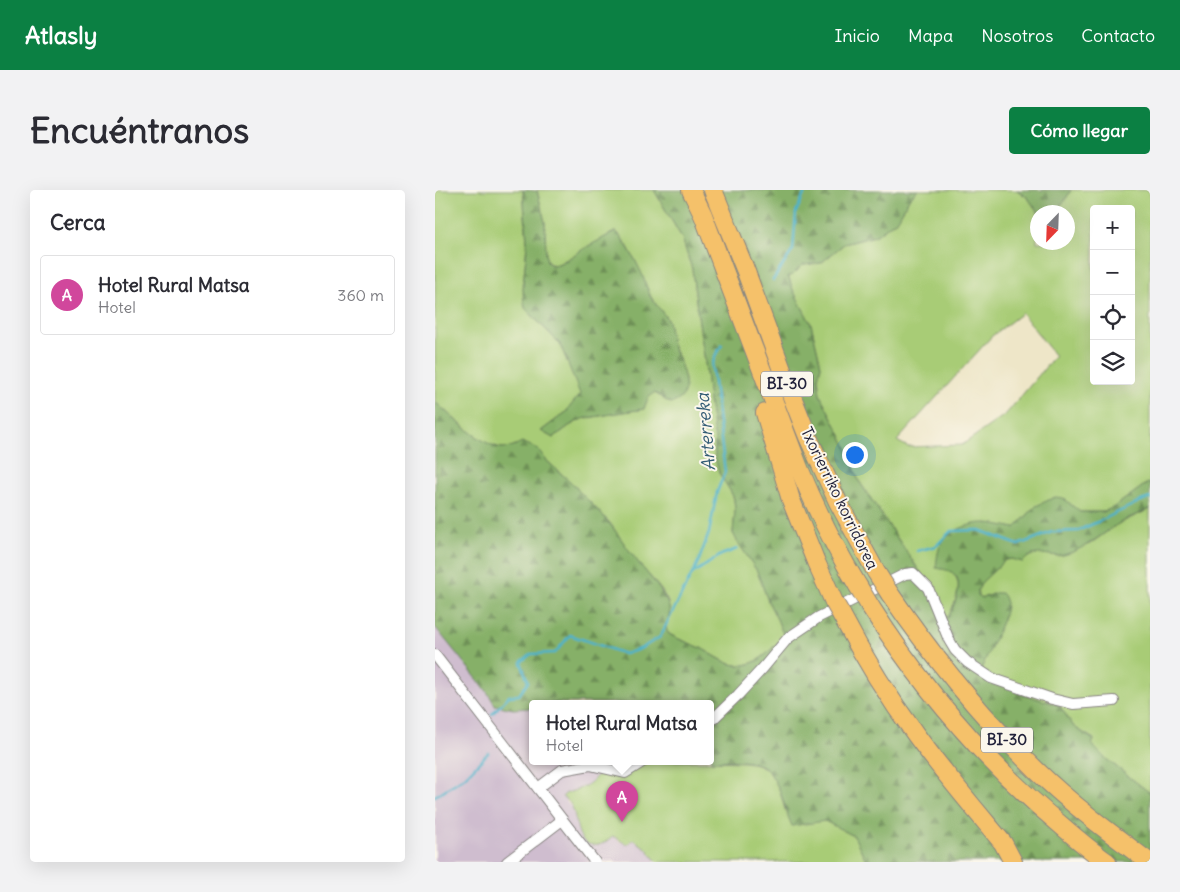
<!DOCTYPE html>
<html lang="es">
<head>
<meta charset="utf-8">
<style>
  :root { --surface:#fff; --page:#f2f2f3; --text:#2b2b33; --muted:#7c7c81; --line:#e1e1e2; --accent:#0b8043 }
  body { margin:0; font-family:Delius,sans-serif; background:var(--page); color:var(--text) }
  .controls { position:absolute; right:15px; top:15px; display:grid; overflow:hidden; border-radius:5px; box-shadow:0 5px 20px #0002 }
  .controls button { width:45px; height:45px; display:grid; place-items:center; padding:0; border:0; border-bottom:1px solid var(--line); background:var(--surface); color:var(--text); font:25px sans-serif }
  .compass { position:absolute; left:595px; top:15px; width:45px; height:45px; border-radius:50%; background:var(--surface); box-shadow:0 5px 20px #0002; rotate:203deg }
  .you { position:absolute; left:419px; top:264px; width:18px; height:18px; margin:-12px; border:4px solid #fff; border-radius:50%; background:#1a73e8; box-shadow:0 0 0 8px #1a73e833 }
  .badge { display:grid; place-items:center; width:32px; height:32px; border-radius:50%; background:var(--accent); color:#fff; font-size:16px; font-weight:700 }
  .pin { position:absolute; translate:-50% -41px; filter:drop-shadow(0 1px 2px #0008) }
  .pin::after { content:''; position:absolute; top:26px; width:18px; height:15px; background:inherit; clip-path:polygon(0 0,100% 0,50% 100%) }
  .popup { position:absolute; left:94px; top:510px; width:185px; height:65px; box-sizing:border-box; display:grid; place-content:center; border-radius:5px; background:var(--surface); filter:drop-shadow(0 1px 4px #0005); font-size:16px; white-space:nowrap; color:var(--muted) }
  .popup b { font-size:19px; color:var(--text) }
  .popup::after { content:''; position:absolute; left:50%; top:100%; margin-left:-10px; border:10px solid transparent; border-top-color:var(--surface) }
  .list { margin:0; padding:0; list-style:none }
  h2 { display:flex; justify-content:space-between; align-items:center; height:65px; margin:0; padding:0 20px; font-size:21px }
  h2 small { font-size:16px; font-weight:400; color:var(--muted) }
  .list li { display:grid; grid-template-columns:32px 1fr auto; gap:15px; align-items:center; box-sizing:border-box; height:80px; margin:0 10px 10px; padding:0 10px; border:1px solid var(--line); border-radius:5px }
  .list b { display:block; font-size:19px; white-space:nowrap }
  .list p { margin:0; font-size:16px; white-space:nowrap; color:var(--muted) }
  .list em { font-size:16px; font-style:normal; color:var(--muted) }
  .icon { flex:none; width:28px; height:28px; fill:none; stroke:currentColor; stroke-width:2; stroke-linecap:round; stroke-linejoin:round }
  .map { position:relative; flex:none; width:715px; height:672px; overflow:hidden; border-radius:5px }
  header { display:flex; align-items:center; gap:30px; box-sizing:border-box; height:70px; padding:0 25px; background:var(--accent); color:#fff }
  header strong { font-size:24px }
  nav { display:flex; gap:28px; margin-inline-start:auto; font-size:18px }
  .intro { display:flex; align-items:center; justify-content:space-between; box-sizing:border-box; height:120px; padding:0 30px }
  h1 { margin:0; font-size:35px }
  .button { padding:12px 22px; border-radius:5px; background:var(--accent); color:#fff; font-size:18px; font-weight:700 }
  main { display:flex; gap:30px; padding:0 30px }
  aside { flex:1; background:var(--surface); border-radius:5px; box-shadow:0 5px 20px #0002 }
  .map>svg:first-child { display:block }
  .industrial { fill:#cfbdcf }
  .grass { fill:#a8cc76; stroke:#657758; fill-rule:evenodd }
  .forest { fill:url(#forest-firs); stroke:#546951 }
  .lines { fill:none; stroke-linecap:round; stroke-linejoin:round }
  .stream { stroke:#4cb2cb; stroke-width:2.5 }
  .street-casing { stroke:#888482; stroke-width:12 }
  .highway-casing { stroke:#888482; stroke-width:20 }
  .street { stroke:#fff; stroke-width:10 }
  .highway { stroke:#f5c16b; stroke-width:18 }
  .highway-bridge-casing { stroke:#888482; stroke-width:20; stroke-linecap:butt }
  .highway-bridge { stroke:#f5c16b; stroke-width:18 }
  .labels { text-anchor:middle; stroke-width:4; stroke-linejoin:round; paint-order:stroke }
  .shield { fill:#fbf7ec; stroke:#636270; stroke-width:1 }
  .shield-label { font-size:15px; font-weight:bold; fill:#22223b }
  .street-label { font-size:16px; fill:#22223b; stroke:#fbf7ec }
  .water-label { font-size:18px; font-style:italic; fill:#335c75; stroke:#fbf7ec }
</style>
</head>
<body>
<header>
<strong>Atlasly</strong>
<nav><a>Inicio</a><a>Mapa</a><a>Nosotros</a><a>Contacto</a></nav>
</header>
<div class="intro"><h1>Encuéntranos</h1><a class="button">Cómo llegar</a></div>
<main>
<aside>
<h2>Cerca<small></small></h2>
<ul class="list">
<li><span class="badge" style="background:#d1479c">A</span><div><b>Hotel Rural Matsa</b><p>Hotel</p></div><em>360 m</em></li>
</ul>
</aside>
<div class="map">
<svg width="715" height="672" viewBox="0 0 715 672">
  <defs>
    <pattern id="forest-firs" width="22" height="20" patternUnits="userSpaceOnUse" patternTransform="scale(1.25)"><rect width="22" height="20" fill="#86b067"/><path d="M5 1l3.5 6h-7zM16 11l3.5 6h-7z" fill="#6d8f56"/></pattern>
  </defs>
  <rect width="100%" height="100%" fill="#fbf7ec"/>
  <filter id="ink" filterUnits="userSpaceOnUse"><feTurbulence type="fractalNoise" baseFrequency=".02" numOctaves="2"/><feDisplacementMap in="SourceGraphic" scale="10" xChannelSelector="R" yChannelSelector="G"/><feConvolveMatrix kernelMatrix="1 2 1 2 8 2 1 2 1" color-interpolation-filters="sRGB"/></filter>
  <filter id="wash" filterUnits="userSpaceOnUse"><feTurbulence type="fractalNoise" baseFrequency=".0096" numOctaves="4" result="noise"/><feDisplacementMap in="SourceGraphic" scale="20" xChannelSelector="R" yChannelSelector="G"/><feGaussianBlur stdDeviation="1.12" result="paint"/><feColorMatrix in="noise" values="0 0 0 0 0 0 0 0 0 0 0 0 0 0 0 0 0 1.4 0 .05"/><feComposite in="paint" operator="in"/></filter>
  <g filter="url(#wash)">
    <rect width="100%" height="100%" fill="#eee6c8"/>
    <polygon class="industrial" points="0,437 51,500 60,515 78,519 98,518 98,571 173,571 188,581 161,588 149,598 139,601 130,609 137,618 143,639 147,649 152,653 158,655 166,654 178,646 185,652 195,653 198,649 211,658 222,672 0,672"/>
    <g class="grass">
      <path d="M0,0H88L92,53L88,96L90,118L125,154L146,204L130,223L106,241L118,248L134,236L147,229L182,223L209,219C211,213 213,206 218,203C224,204 229,210 235,213L246,208L249,202L250,190L245,172L237,154L232,130L216,107L200,70L192,55L181,41L125,73C118,76 113,75 111,67L110,32L102,0H219L247,48L257,79L262,119L270,172L274,211L280,250V267L284,283L296,302L299,309L300,320L298,343L322,381L333,411L342,429L349,446C334,462 318,482 293,473C284,469 275,463 266,458C255,453 244,450 234,444L231,440V436L235,425L233,412L227,401L219,391L199,368L175,333L143,300L139,295L111,270L102,259L87,253C81,255 75,258 68,258C46,256 17,226 0,212Z"/>
      <path d="M483,0H582L593,8L603,22L602,52H632V22H617L629,12L636,0H715V293L711,294L679,317L668,322H645L628,308L601,316L580,338L551,333L516,382C531,393 519,413 513,428L505,422L498,401L424,291L411,255L385,205L383,188L386,176L376,134L358,100L353,85H358L368,75L386,73L409,54L440,46L463,29L475,7ZM659,19H696V191H659ZM587,123L620,166L571,224L527,255L473,257L462,251L557,146Z"/>
      <polygon points="715,319 715,603 670,568 657,555 659,549 639,537 624,515 586,504 546,479 569,427 560,403 547,408 543,405 543,400 547,392 570,370 576,369 588,372 592,367 603,363 623,366 655,354 681,335"/>
      <path d="M208,571H271L310,572L322,574L332,579L339,589L345,601L350,620L387,631H390L419,646L432,672H222L211,658L198,649L194,653L191,654L178,646C172,651 165,657 157,655C139,652 143,626 136,615C134,611 131,609 127,607L130,604C147,597 156,597 166,579L182,580Z"/>
    </g>
    <g class="forest">
      <path d="M88,0L102,1L110,32L111,67C112,72 113,75 118,75C127,75 142,62 150,58C160,52 171,47 181,41C192,54 200,69 207,84C210,91 212,99 215,106C220,115 229,122 233,131C235,139 235,147 237,154C242,168 261,200 242,211C233,217 227,205 219,203C213,206 211,213 209,219L182,223L147,229L134,236L118,248L106,241L130,223L145,204L125,154L90,118C85,98 91,76 92,55C92,37 89,18 88,0Z"/>
      <path d="M219,0H483L475,7L463,29L440,46L409,54L386,73L368,75L358,85L353,86L358,100L376,134L386,176L383,188L385,205L411,255L424,291L498,402L505,422L513,428C518,418 529,395 520,385C516,380 507,379 501,378C502,368 503,355 510,348C520,339 536,333 549,333C559,333 570,336 580,338L601,316L620,307L628,308L645,322H668L679,317L711,294L715,293V319C703,324 690,329 680,336C664,347 650,358 632,364C616,370 601,356 588,372L576,369L570,370L547,392L543,400V405L547,408L560,403H566C569,406 570,409 571,413C572,427 552,465 546,479L586,504L624,515L639,537L659,550L657,555L670,568L715,603V672H432L419,646L390,631L357,636C351,624 349,611 344,599C341,593 337,585 332,579C320,568 287,571 271,571H276V513H98V518L78,519L60,515L51,500L0,437V212C17,226 46,256 68,258C75,258 81,255 87,252L103,259L111,270L139,295L143,300C154,311 165,322 175,334C184,345 191,357 200,368C211,383 224,395 232,412C240,427 226,435 234,444C244,450 255,453 266,458C275,463 284,469 293,473C318,482 334,462 349,446L342,429L333,411L322,381L302,351L298,343L300,320L299,309L296,302L284,283L280,267V250L274,211L270,172L262,119L257,79L247,48Z"/>
      <polygon points="582,0 636,0 629,12 617,22 603,22 593,8"/>
    </g>
    <g class="lines">
      <g class="stream">
        <polyline points="338,90 358,60 361,22 371,0"/>
        <polyline points="482,361 501,356 516,341 544,340 583,355 617,342 642,341 667,330 706,311 715,308"/>
        <polyline points="258,383 264,370 274,343 282,302 290,282 277,176 281,164 287,155"/>
        <polyline points="57,524 74,506 84,505 93,492 86,472 96,464 120,463 135,445 190,464 205,459 225,447 257,384 286,365 302,359"/>
        <polyline points="0,606 30,587 53,563"/>
      </g>
    </g>
  </g>
  <g filter="url(#ink)">
    <g class="lines">
      <defs>
        <g id="street">
          <polyline points="0,465 160,672"/>
          <polyline points="276,531 303,505 328,478 353,448 384,427 470,384 478,383 493,398 514,450 520,460 532,472 556,488 617,509 638,514 679,511"/>
          <polyline points="103,598 127,580 155,575 190,583 209,571"/>
          <polyline points="72,672 127,630"/>
        </g>
        <g id="highway">
          <path d="M256,0L268,25L364,278C381,319 400,358 423,396"/>
          <polyline points="278,0 310,79 354,199 373,247 403,312 441,382"/>
          <polyline points="330,223 356,310 381,372 399,412"/>
          <path d="M455,404C498,467 546,526 601,580C636,614 675,643 714,672"/>
          <path d="M435,416C488,499 551,573 627,636C642,649 656,661 672,672"/>
          <path d="M406,424C428,466 453,507 481,545C508,582 538,617 568,653L578,672"/>
        </g>
      </defs>
      <use href="#street" class="street-casing"/>
      <use href="#highway" class="highway-casing"/>
      <use href="#street" class="street"/>
      <use href="#highway" class="highway"/>
      <defs>
        <g id="highway-bridge">
          <polyline points="441,382 455,404"/>
          <polyline points="423,396 435,416"/>
          <polyline points="399,412 406,424"/>
        </g>
      </defs>
      <use href="#highway-bridge" class="highway-bridge-casing"/>
      <use href="#highway-bridge" class="highway-bridge"/>
    </g>
  </g>
  <g class="labels">
    <g class="shield">
      <rect x="326" y="181.5" width="52" height="25" rx="4"/>
      <rect x="546" y="537.5" width="52" height="25" rx="4"/>
    </g>
    <g class="shield-label">
      <text x="352" y="199">BI-30</text>
      <text x="572" y="555">BI-30</text>
    </g>
    <g class="street-label">
      <text transform="translate(405 308) rotate(64)" y="6">Txorierriko korridorea</text>
    </g>
    <g class="water-label">
      <text transform="translate(271 242) rotate(-95)" y="6">Arterreka</text>
    </g>
  </g>
</svg>
<div class="controls">
<button>+</button>
<button>−</button>
<button><svg class="icon" aria-label="locate" viewBox="0 0 24 24"><circle cx="12" cy="12" r="6"/><path d="M12 2v4M12 18v4M2 12h4M18 12h4"/></svg></button>
<button><svg class="icon" aria-label="layers" viewBox="0 0 24 24"><path d="M12 4l9 5-9 5-9-5zM3 14l9 5 9-5"/></svg></button>
</div>
<svg class="compass" viewBox="-18 -18 36 36"><path d="M0-13l5 13h-10z" fill="#e53935"/><path d="M0 13l5-13h-10z" fill="#7c7c81"/></svg>
<div class="you"></div>
<div class="pin badge" style="left:187px;top:632px;background:#d1479c">A</div>
<div class="popup"><b>Hotel Rural Matsa</b>Hotel</div>
</div>
</main>
</body>
</html>
